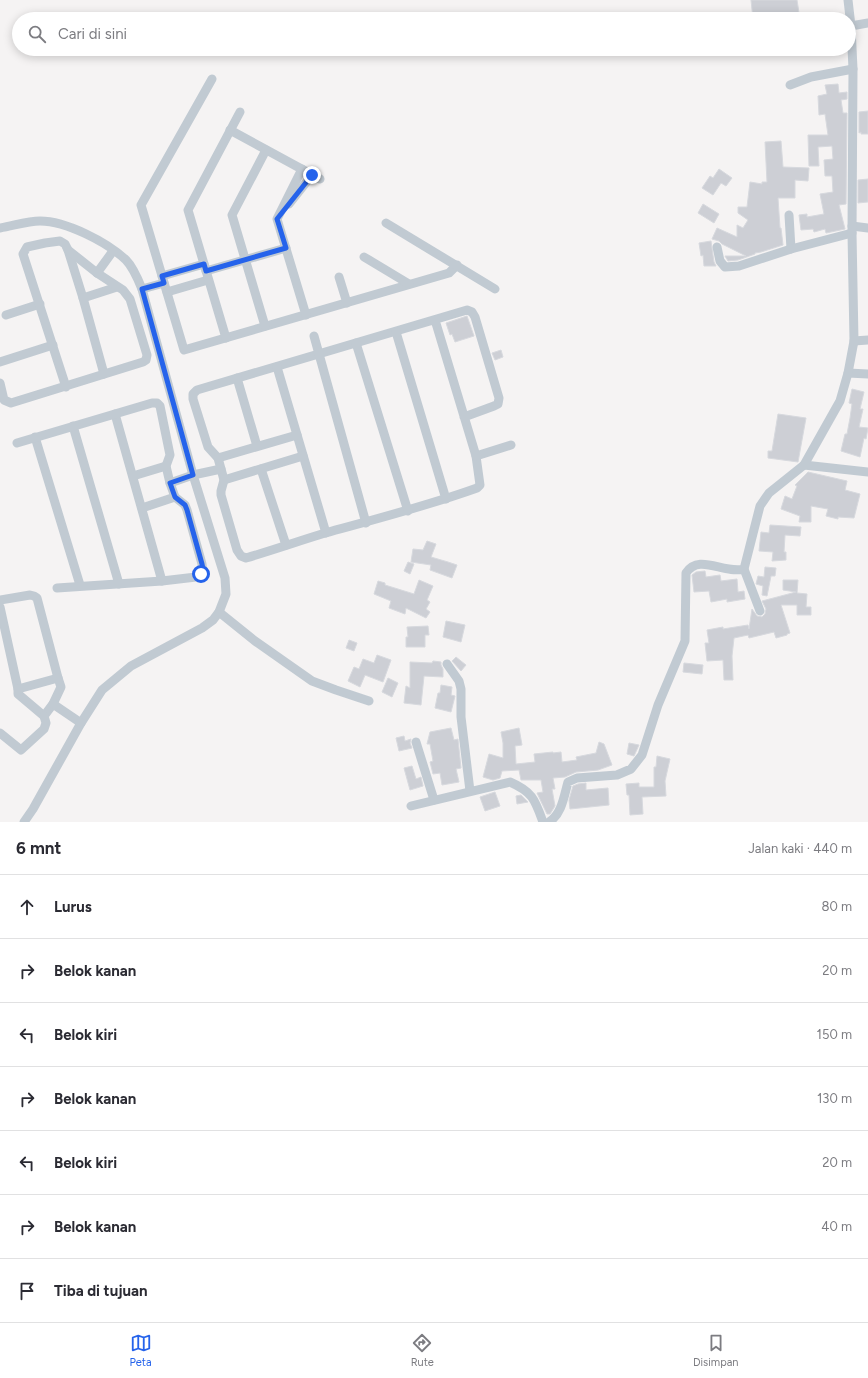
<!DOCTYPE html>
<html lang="id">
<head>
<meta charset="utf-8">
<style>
  :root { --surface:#fff; --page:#f7f7f7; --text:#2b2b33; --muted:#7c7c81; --line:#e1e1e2; --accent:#2563eb }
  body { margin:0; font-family:Figtree,sans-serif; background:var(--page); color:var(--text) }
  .stop { position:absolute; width:12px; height:12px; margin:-9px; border:3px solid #2563eb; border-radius:50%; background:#fff }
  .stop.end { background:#2563eb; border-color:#fff; box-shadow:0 1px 4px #0008 }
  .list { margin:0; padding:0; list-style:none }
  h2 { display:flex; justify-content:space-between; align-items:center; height:52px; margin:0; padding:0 16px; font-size:17px }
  h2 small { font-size:13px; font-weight:400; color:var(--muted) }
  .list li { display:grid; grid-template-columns:26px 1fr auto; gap:12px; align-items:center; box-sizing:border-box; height:64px; padding:0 16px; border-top:1px solid var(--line) }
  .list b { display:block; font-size:15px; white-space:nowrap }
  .list em { font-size:13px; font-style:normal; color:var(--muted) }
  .icon { flex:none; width:22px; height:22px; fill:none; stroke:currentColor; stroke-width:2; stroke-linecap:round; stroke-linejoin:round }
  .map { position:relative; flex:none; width:868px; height:822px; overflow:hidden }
  .search { position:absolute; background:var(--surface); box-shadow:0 2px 10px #0003; left:12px; right:12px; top:12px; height:44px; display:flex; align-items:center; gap:10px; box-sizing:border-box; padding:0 14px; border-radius:22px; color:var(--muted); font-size:15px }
  .sheet { height:500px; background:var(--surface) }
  nav { display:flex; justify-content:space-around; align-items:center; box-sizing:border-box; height:56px; border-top:1px solid var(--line); background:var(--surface); font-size:11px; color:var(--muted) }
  nav a { display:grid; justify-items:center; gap:2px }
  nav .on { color:var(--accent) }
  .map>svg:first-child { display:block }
  .building { fill:#cdcfd5; stroke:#d7d9de }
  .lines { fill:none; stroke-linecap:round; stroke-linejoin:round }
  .minor { stroke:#c1cad2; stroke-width:9 }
  .route { stroke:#2563eb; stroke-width:5 }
</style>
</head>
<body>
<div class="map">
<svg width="868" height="822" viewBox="0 0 868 822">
  <rect width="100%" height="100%" fill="#f5f3f3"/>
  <g class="building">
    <polygon points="751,0 797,0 800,19 753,19"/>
    <polygon points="838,84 839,93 847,92 847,99 841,100 843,113 847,113 846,204 839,205 845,229 826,233 825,229 814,232 813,229 801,230 799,215 807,214 807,217 824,214 820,194 833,192 832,176 825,176 824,160 833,159 832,146 818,147 819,166 809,166 808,135 828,135 825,114 819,115 818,96 827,94 825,85"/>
    <polygon points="868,111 868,134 861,134 861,132 859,133 859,112"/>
    <polygon points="781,141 783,167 809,168 808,181 795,180 795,198 778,198 780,228 781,228 783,245 761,252 755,253 755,254 738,260 728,261 725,256 746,256 722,244 719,241 712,239 717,228 737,237 737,225 743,228 748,220 738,213 738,207 747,207 750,182 762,184 762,182 767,182 765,142"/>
    <polygon points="719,169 732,178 726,186 721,183 713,195 702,188 710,176 713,178"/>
    <polygon points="868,179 868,202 858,203 858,180"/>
    <polygon points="703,204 719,214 714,223 698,213"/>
    <polygon points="711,241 714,262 716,266 704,266 703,255 701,256 699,243"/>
    <polygon points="467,316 474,336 455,342 452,334 450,335 446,323"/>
    <polygon points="501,350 503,357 495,360 492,353"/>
    <polygon points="852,389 864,392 860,409 863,409 859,427 868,428 866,439 864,438 860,457 841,451 845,434 847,434 850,418 852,404 849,403"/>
    <polygon points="778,414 806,418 798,462 768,458 768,451 772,451"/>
    <polygon points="808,472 847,481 845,490 860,494 854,518 838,517 838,519 826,516 828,509 811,506 811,522 799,522 800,516 781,509 785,496 792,499 797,486 795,485"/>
    <polygon points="770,525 801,527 800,536 785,535 784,552 786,552 786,560 772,561 773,552 759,551 761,532 769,533"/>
    <polygon points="427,541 436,544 431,557 448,562 457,565 452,578 430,570 431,565 411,562 413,549 423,550"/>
    <polygon points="408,562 414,564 410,574 404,571"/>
    <polygon points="765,567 776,568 775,576 771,576 767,596 762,595 763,586 756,584 758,576 764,577"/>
    <polygon points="705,571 706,577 720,575 721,581 737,579 738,592 744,591 745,599 727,602 727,599 711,602 709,591 694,592 692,575 696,572"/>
    <polygon points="419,580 433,586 427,600 430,602 426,609 430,612 426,618 406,608 405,614 389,608 391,601 374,594 378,581 385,583 385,585 414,594"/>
    <polygon points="783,580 798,580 797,593 807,594 806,607 811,607 811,615 797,615 797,605 781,605 790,633 787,634 787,635 776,638 774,632 749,638 748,635 734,638 732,656 733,680 724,680 723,660 707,661 705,643 709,643 707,630 723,627 723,629 748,625 749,629 752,609 757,616 762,617 765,614 766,609 762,601 796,592 783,590"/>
    <polygon points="446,621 465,625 461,642 443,637"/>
    <polygon points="428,626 429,635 425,635 425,647 406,647 406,637 408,637 407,627"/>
    <polygon points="349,640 357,643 354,651 346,648"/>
    <polygon points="377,655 391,660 383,682 365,675 360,687 348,681 354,667 359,669 363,659 374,663"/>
    <polygon points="456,657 466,665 461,671 452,661"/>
    <polygon points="433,661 441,662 441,665 443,669 443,677 424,676 421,705 404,703 406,686 410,688 410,662 432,663"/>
    <polygon points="684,663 703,665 702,674 683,672"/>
    <polygon points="388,678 398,683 392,697 382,692"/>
    <polygon points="441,685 452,687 451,695 455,696 451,712 435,708 438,693 440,693"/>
    <polygon points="451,728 454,740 458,739 461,768 456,769 459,782 442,785 440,773 433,774 430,762 433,761 430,744 427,744 430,732"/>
    <polygon points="519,728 522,745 515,746 516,764 535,762 534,754 553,752 553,753 561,752 562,762 577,760 576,757 596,753 599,742 604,744 612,765 598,770 576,772 565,777 553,778 555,789 552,789 555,806 550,814 547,814 537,793 543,792 541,780 521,780 519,770 502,771 500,778 493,780 483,777 489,754 503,758 503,743 501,732"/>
    <polygon points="404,736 405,741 411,739 410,743 412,748 399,751 396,738"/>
    <polygon points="629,743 639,745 634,756 627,754"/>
    <polygon points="657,756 670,759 665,781 666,796 642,797 643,814 630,815 629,795 627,795 626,784 639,783 639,787 654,787 654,767 656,767"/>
    <polygon points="412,766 416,779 421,777 423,786 410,790 404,768"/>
    <polygon points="586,783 586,790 608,788 609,805 570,809 569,800 573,786 578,784"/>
    <polygon points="495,792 500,806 485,811 480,797"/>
    <polygon points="521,795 528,802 517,804 516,796"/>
  </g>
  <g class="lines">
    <g class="minor">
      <polyline points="851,26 868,23"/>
      <polyline points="212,79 141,205 184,350 449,273 457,265"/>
      <polyline points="790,85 811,77 853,69"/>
      <polyline points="230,130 320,179"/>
      <polyline points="302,169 277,219 306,315"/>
      <polyline points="289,204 312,175"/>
      <polyline points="789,215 791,249"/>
      <polyline points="386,223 495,289"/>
      <polyline points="852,226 868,228"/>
      <path d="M0,228C13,226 27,221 40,221C66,221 107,242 126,260C133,267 138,279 142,289L193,475L225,578L226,594L219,612L213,620L202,628L131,666L102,690L81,723L33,809L24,822"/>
      <polyline points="717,247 720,261 725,267 739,266 791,249 852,233"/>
      <polyline points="68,250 83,298"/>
      <polyline points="364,257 409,284"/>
      <polyline points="206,271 286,248"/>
      <polyline points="97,273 113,251"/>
      <polyline points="162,276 204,264"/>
      <polyline points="339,277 347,303"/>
      <polyline points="142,289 164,283"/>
      <polyline points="167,292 208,280"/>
      <polyline points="6,315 40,304"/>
      <path d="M435,320L476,456L480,485L477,488C427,506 376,519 325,533C299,541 273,550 246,558L241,556L237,550L221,495V491L224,480L218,458L208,447L193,399V394L197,390L467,310L472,312L475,317L499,398L498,404L494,406L464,417"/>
      <polyline points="265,326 232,215 266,150"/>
      <polyline points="396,332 446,499"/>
      <polyline points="314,336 366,523"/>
      <polyline points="226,338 188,210 240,112"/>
      <polyline points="854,341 868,340"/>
      <polyline points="356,343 408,511"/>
      <polyline points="0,362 53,345"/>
      <polyline points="277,367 326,533"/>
      <polyline points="848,373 868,374"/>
      <polyline points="104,374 83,298 117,287"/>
      <polyline points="237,378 257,446"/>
      <polyline points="0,383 4,400 11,403 143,362 146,360 147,355 130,299 123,290 97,273 68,250 65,244 60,241 45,243 27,247 23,254 66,387"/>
      <polyline points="115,414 162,581"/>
      <polyline points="73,426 119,584"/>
      <polyline points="35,437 80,585"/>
      <path d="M17,443L152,403H157L160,406L170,455L166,466L170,483L175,497L185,505L187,510L202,564C203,571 202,574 196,577L162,581L57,588"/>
      <polyline points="476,456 511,445"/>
      <polyline points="218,458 297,435"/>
      <polyline points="804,465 868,472"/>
      <polyline points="261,469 286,545"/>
      <polyline points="133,476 166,466"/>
      <polyline points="224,480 303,456"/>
      <polyline points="170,483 193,475 221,469"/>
      <polyline points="142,508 175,497"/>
      <polyline points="744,569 760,611"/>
      <polyline points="0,600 30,595 34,596 37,598 58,678"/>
      <polyline points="0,607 18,689"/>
      <polyline points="219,612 255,641 312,681 336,690 369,701"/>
      <polyline points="447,664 459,681 461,689 461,717 470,791"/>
      <polygon points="58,678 61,687 53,704 44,716 18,694 18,689"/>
      <polyline points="53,704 81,723"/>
      <polyline points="0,733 21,750 44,729 46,723 44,716"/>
      <polyline points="416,742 434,800"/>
      <path d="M411,806L510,782C533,792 535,800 543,822"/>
      <path d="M549,822C562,814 564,796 568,782L577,778L617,775L631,769L642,755L658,705L685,641L686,573C699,553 723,574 744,569L760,506L769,493L804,465L840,401L848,373L854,341L852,233L853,69L851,26L848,0"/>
    </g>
  </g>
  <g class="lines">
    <polyline class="route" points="201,574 203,569 202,564 187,510 185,505 175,497 170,483 193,475 142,289 164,283 162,276 204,264 206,271 286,248 277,219 312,175"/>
  </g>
</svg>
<div class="stop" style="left:201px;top:574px"></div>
<div class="stop end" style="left:312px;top:175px"></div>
<div class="search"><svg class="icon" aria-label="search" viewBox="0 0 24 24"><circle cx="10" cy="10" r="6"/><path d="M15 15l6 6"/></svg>Cari di sini</div>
</div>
<section class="sheet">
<h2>6 mnt<small>Jalan kaki · 440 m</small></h2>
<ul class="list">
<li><svg class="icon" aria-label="ahead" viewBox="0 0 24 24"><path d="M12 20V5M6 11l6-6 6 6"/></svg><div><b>Lurus</b></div><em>80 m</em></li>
<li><svg class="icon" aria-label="right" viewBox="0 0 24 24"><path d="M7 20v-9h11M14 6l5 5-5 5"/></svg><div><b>Belok kanan</b></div><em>20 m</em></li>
<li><svg class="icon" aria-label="left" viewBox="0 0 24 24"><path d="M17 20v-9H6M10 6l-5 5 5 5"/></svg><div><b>Belok kiri</b></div><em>150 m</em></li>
<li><svg class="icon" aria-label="right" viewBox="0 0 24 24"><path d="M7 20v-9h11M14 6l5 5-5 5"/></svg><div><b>Belok kanan</b></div><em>130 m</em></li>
<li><svg class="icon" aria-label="left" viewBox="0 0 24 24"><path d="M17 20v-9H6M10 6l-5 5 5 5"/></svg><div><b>Belok kiri</b></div><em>20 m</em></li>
<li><svg class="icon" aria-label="right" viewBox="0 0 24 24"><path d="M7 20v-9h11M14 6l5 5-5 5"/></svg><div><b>Belok kanan</b></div><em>40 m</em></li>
<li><svg class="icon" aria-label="arrive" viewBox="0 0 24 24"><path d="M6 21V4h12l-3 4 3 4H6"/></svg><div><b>Tiba di tujuan</b></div></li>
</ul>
</section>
<nav>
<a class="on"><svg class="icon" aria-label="map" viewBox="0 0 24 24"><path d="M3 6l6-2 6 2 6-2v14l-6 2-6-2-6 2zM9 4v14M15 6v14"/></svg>Peta</a>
<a><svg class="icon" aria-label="directions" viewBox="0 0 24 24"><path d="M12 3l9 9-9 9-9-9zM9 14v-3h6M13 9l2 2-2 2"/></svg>Rute</a>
<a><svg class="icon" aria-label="saved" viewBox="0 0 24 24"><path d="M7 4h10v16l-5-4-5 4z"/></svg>Disimpan</a>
</nav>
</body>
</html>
